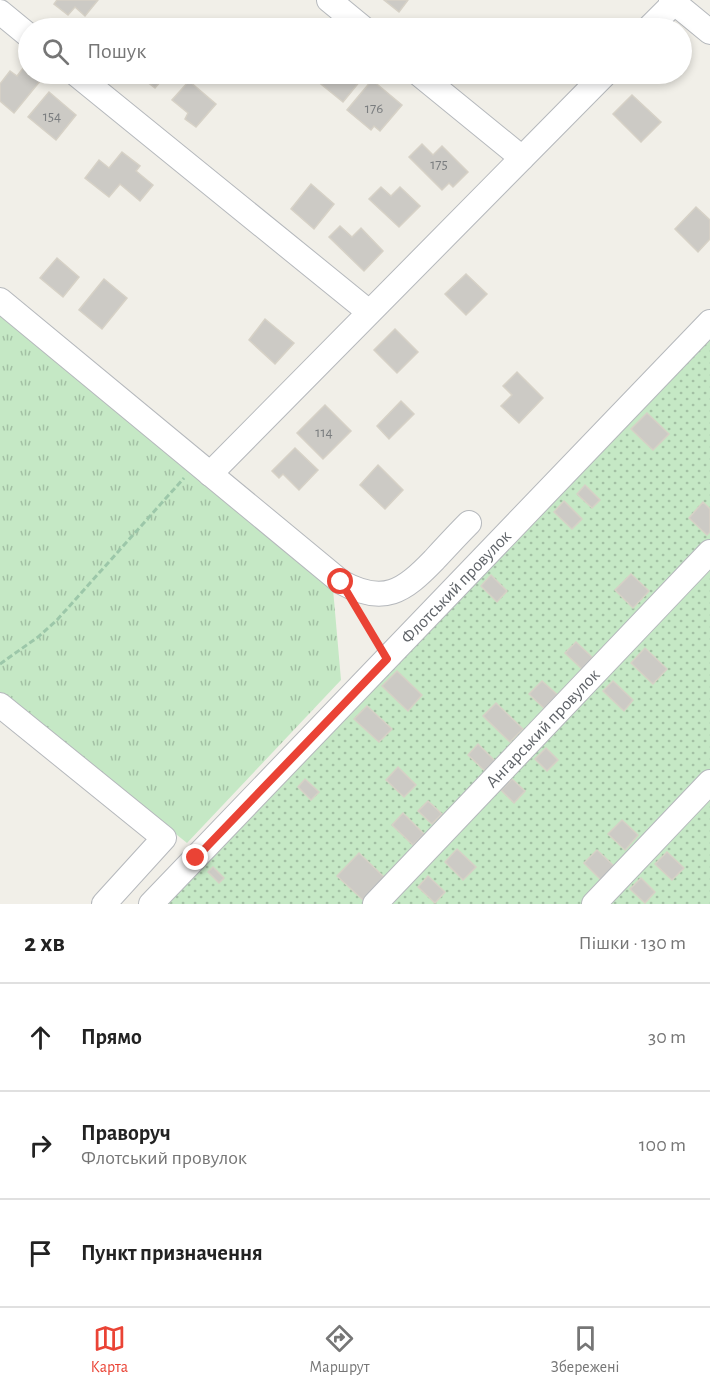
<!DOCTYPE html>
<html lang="uk">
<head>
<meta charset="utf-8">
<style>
  :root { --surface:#fff; --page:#f6f6f6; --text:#222; --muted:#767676; --line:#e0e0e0; --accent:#ea4335 }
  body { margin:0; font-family:"Alegreya Sans",sans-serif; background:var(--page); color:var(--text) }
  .stop { position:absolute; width:18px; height:18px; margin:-14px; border:4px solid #ea4335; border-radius:50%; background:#fff }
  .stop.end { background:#ea4335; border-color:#fff; box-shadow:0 2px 6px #0008 }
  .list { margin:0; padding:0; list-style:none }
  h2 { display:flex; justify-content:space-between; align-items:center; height:78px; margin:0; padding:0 24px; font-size:26px }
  h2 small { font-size:20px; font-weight:400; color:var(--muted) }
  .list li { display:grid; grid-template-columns:39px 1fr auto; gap:18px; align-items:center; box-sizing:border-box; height:108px; padding:0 24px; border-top:2px solid var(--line) }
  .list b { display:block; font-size:22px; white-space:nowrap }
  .list p { margin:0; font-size:20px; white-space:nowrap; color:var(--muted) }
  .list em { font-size:20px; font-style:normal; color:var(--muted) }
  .icon { flex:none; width:33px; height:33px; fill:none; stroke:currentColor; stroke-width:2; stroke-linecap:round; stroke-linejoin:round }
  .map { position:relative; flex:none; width:710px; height:904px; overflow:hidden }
  .search { position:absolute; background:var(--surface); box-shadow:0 3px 9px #0003; left:18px; right:18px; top:18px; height:66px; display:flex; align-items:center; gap:15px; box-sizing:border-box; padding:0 21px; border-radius:33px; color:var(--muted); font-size:22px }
  .sheet { height:402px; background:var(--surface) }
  nav { display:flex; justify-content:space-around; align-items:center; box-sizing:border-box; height:84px; border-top:2px solid var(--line); background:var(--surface); font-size:16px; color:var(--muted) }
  nav a { display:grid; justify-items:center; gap:3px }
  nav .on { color:var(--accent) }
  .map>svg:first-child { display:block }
  .grass { fill:url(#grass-tufts) }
  .garden { fill:url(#garden-dots) }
  .building { fill:#cccac5; stroke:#d6d1c6; stroke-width:1.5 }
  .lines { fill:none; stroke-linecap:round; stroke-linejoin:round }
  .minor-casing { stroke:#b5b8bc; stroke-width:26 }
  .path { stroke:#9cc7a9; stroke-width:3; stroke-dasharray:6 3; stroke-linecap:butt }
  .minor { stroke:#fff; stroke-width:24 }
  .route { stroke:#ea4335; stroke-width:8 }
  .labels { text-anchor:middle; stroke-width:5; stroke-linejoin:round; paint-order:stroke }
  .number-label { font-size:15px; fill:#7a7d7f }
  .street-label { font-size:18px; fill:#5f6368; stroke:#fff }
</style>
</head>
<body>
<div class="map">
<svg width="710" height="904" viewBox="0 0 710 904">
  <defs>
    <pattern id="grass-tufts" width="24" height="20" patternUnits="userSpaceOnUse" patternTransform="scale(1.5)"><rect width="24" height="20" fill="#c5e8c5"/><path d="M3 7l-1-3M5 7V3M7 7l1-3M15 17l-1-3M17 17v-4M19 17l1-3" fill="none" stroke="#a3c0a4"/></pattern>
    <pattern id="garden-dots" width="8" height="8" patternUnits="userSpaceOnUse" patternTransform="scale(1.5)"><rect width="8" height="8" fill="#c5e8c5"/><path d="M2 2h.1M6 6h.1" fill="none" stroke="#a3c0a4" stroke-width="1.8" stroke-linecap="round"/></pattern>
  </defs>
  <rect width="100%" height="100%" fill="#f1efe8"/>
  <polygon class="grass" points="0,315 333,589 341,680 187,843 0,692"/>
  <polygon class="garden" points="710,322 710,904 151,904"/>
  <g class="building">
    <polygon points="57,0 98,0 85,16 75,7 68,15 54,4"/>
    <polygon points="384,0 408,0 399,12"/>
    <polygon points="28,62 28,74 43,74 45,75 14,113 0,101 0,84 10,71 17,76"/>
    <polygon points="137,74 167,74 155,88"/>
    <polygon points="313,74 363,74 365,75 343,102 311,76"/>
    <polygon points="372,80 402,105 380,131 374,126 371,130 347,110"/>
    <polygon points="189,81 216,104 196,127 185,119 188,113 172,100"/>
    <polygon points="49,92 76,115 56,140 28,117"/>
    <polygon points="632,95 661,122 641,142 613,114"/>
    <polygon points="422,144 433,155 442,146 468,172 453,187 449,183 442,190 409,157"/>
    <polygon points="122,152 140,166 136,171 153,185 140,201 120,184 109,197 85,178 99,160 109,168"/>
    <polygon points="311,184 334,204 314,229 291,209"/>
    <polygon points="381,187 391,196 400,187 420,206 399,227 369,199"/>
    <polygon points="696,207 710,220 710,239 698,252 675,229"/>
    <polygon points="340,226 352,237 361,228 383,251 364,271 329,237"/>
    <polygon points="57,258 79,277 63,297 40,278"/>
    <polygon points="466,274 487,294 466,315 445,294"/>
    <polygon points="104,279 127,298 102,329 79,310"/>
    <polygon points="265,319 294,343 275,364 249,340"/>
    <polygon points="395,329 418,352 397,373 374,350"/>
    <polygon points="517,372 543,398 519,423 501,406 512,395 503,386"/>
    <polygon points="401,401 414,414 389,439 377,426"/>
    <polygon points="325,405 351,431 323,459 297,433"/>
    <polygon points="647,413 669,434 653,450 631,429"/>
    <polygon points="295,448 318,470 299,490 283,474 279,478 272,471"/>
    <polygon points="378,465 403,490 385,509 360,485"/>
    <polygon points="585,485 600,500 592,508 577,494"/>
    <polygon points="564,501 582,519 572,529 554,512"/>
    <polygon points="703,502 710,509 710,532 707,535 689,518"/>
    <polygon points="631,574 649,591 633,608 615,590"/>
    <polygon points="491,575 507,591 497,602 481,586"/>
    <polygon points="576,642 594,659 583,670 565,653"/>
    <polygon points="645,648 667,669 653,684 631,663"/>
    <polygon points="397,671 422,695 408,711 382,686"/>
    <polygon points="542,681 560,697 547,711 529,694"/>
    <polygon points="613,681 633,700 624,711 603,691"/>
    <polygon points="496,703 523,729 510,742 483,716"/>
    <polygon points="367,706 392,729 379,742 354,719"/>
    <polygon points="478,744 497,763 487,773 468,755"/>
    <polygon points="546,748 558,760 547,771 535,759"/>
    <polygon points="398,767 416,785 404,797 386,780"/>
    <polygon points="305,779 319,792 311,800 298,787"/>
    <polygon points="512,779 525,791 514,803 501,790"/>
    <polygon points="428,801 442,814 432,824 418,811"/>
    <polygon points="403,813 424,834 413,845 392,825"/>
    <polygon points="622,820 638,835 625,850 608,834"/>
    <polygon points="457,849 476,867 463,880 445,862"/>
    <polygon points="597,850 614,866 601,880 584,863"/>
    <polygon points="667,852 684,868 672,880 655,864"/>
    <polygon points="359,853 384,877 363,900 337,876"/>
    <polygon points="213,867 224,878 219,883 208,872"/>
    <polygon points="428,876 445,892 435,903 418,887"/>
    <polygon points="641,878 655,892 645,903 630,889"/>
  </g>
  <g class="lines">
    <defs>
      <g id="minor">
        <polyline points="329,0 363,28"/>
        <polyline points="671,0 710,32"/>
        <polyline points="0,12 28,35"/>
        <polyline points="649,28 674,3"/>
        <polyline points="76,74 369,312"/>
        <polyline points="419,74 522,158"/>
        <path d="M0,300L341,582C384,606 404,591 434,560C446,547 457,535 469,523"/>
        <polyline points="210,474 605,74"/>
        <polyline points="0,705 164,838 104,904"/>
        <path id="s1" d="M151,904L710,322"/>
        <path id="s2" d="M375,904L710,552"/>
        <polyline points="594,904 710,782"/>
      </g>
    </defs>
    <use href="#minor" class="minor-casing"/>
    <g class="path">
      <polyline points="359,612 376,640"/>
      <polyline points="0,664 38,637 57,620 184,478"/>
    </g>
    <use href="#minor" class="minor"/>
  </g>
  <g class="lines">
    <polyline class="route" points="196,858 387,659 341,582"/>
  </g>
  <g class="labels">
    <g class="number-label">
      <text x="374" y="113">176</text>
      <text x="52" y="121">154</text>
      <text x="439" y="169">175</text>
      <text x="324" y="437">114</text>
    </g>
    <g class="street-label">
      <text dy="6" stroke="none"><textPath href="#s1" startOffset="440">Флотський провулок</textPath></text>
      <text dy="6" stroke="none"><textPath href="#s2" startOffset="243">Ангарський провулок</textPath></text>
    </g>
  </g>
</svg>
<div class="stop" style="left:341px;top:582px"></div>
<div class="stop end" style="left:196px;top:858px"></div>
<div class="search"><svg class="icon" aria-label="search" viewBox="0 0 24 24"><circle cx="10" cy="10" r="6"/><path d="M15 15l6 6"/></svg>Пошук</div>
</div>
<section class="sheet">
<h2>2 хв<small>Пішки · 130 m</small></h2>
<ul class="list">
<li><svg class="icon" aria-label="ahead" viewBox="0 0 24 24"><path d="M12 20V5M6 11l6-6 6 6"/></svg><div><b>Прямо</b></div><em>30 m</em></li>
<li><svg class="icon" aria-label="right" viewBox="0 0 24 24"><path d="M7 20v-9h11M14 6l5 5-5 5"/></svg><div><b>Праворуч</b><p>Флотський провулок</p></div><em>100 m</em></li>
<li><svg class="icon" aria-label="arrive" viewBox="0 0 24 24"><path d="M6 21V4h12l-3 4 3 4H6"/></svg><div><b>Пункт призначення</b></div></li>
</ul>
</section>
<nav>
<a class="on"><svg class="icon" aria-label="map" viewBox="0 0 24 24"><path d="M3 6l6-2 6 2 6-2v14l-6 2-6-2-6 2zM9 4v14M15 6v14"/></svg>Карта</a>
<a><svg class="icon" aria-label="directions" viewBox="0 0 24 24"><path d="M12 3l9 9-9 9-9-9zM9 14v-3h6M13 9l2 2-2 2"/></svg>Маршрут</a>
<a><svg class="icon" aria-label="saved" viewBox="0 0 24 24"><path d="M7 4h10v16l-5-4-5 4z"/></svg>Збережені</a>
</nav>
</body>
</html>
